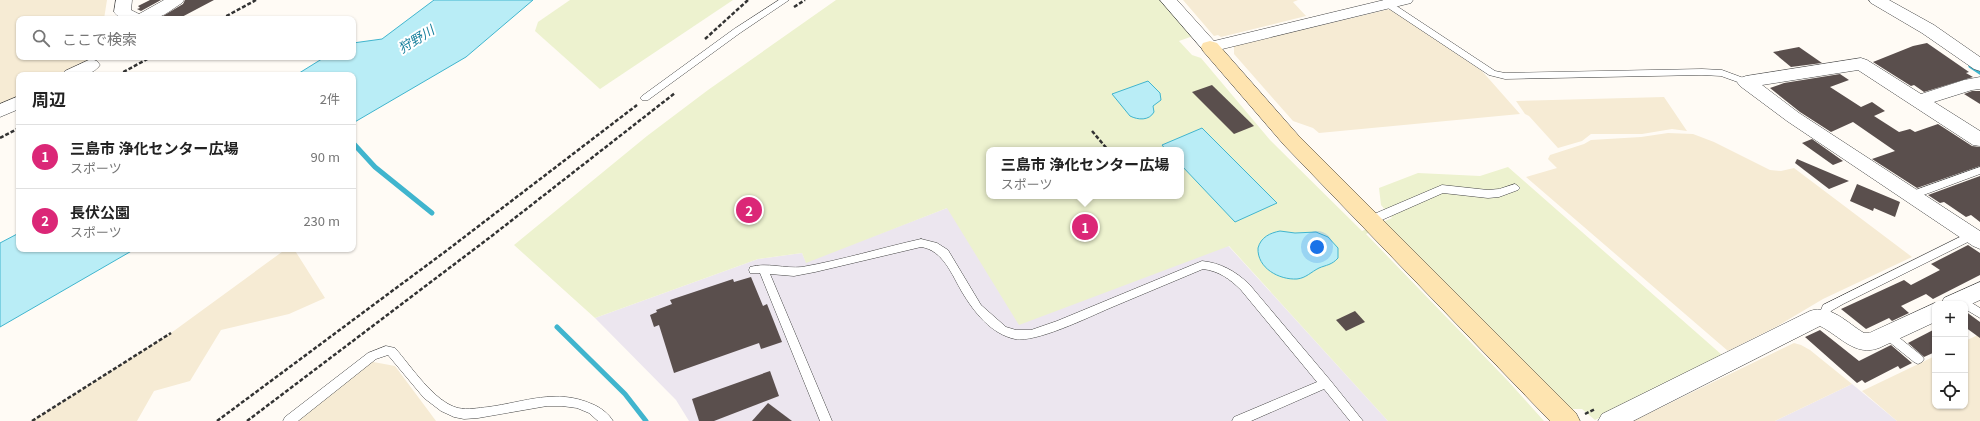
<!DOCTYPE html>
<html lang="ja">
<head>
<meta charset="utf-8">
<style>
  :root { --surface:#fff; --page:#f6f6f6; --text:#222; --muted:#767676; --line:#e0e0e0; --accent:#db2777 }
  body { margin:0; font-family:Georgia,"Noto Sans JP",serif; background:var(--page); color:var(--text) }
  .controls { position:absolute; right:12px; bottom:12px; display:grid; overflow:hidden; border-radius:8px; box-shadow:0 1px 3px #0004 }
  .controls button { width:36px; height:36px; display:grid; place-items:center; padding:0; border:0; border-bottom:1px solid var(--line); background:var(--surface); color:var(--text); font:20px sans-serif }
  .you { position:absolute; left:1317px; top:247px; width:14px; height:14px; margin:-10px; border:3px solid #fff; border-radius:50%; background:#1a73e8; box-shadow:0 0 0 6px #1a73e833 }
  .badge { display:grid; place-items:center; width:26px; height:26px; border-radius:50%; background:var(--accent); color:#fff; font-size:13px; font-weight:700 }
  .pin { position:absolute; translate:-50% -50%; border:2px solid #fff; box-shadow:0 1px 4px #0006 }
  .popup { position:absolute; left:986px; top:147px; width:198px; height:52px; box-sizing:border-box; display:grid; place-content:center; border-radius:8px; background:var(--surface); filter:drop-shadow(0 1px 3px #0005); font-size:13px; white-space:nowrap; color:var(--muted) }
  .popup b { font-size:15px; color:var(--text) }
  .popup::after { content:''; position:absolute; left:50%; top:100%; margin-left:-8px; border:8px solid transparent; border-top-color:var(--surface) }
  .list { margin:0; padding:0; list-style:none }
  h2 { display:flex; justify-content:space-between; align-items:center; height:52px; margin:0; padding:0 16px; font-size:17px }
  h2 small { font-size:13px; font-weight:400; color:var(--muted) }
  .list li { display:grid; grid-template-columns:26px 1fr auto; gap:12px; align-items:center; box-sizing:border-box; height:64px; padding:0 16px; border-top:1px solid var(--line) }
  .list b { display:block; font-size:15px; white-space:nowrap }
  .list p { margin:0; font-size:13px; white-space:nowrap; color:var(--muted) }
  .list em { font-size:13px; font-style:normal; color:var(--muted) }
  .icon { flex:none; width:22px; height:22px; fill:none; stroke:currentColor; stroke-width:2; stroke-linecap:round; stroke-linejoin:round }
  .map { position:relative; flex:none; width:1980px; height:421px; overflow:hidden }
  .search { position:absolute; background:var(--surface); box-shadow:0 1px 3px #0004; left:16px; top:16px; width:340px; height:44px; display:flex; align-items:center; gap:10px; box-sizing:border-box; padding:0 14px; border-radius:8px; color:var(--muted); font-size:15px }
  .panel { position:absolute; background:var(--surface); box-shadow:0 1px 3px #0004; left:16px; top:72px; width:340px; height:180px; border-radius:8px }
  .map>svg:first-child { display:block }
  .industrial { fill:#ece6ef }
  .farmland { fill:#f6ebd4 }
  .pitch { fill:#edf2cf; fill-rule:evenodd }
  .water { fill:#b9edf6; stroke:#40b5ce }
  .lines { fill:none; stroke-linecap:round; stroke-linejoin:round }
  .stream { stroke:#40b5ce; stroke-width:5 }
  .building { fill:#5a4f4d }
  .lane-casing { stroke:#444; stroke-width:1 }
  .street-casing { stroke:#444; stroke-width:1 }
  .secondary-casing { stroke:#333; stroke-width:1 }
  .path { stroke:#333; stroke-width:2.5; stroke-dasharray:4 2; stroke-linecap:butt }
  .lane { fill:#fff; fill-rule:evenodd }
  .street { fill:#fff; fill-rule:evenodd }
  .secondary { fill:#fee4b0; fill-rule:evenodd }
  .labels { text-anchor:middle; stroke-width:4; stroke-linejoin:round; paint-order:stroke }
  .water-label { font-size:13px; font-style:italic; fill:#18809d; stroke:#fff }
</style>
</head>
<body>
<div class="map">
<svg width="1980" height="421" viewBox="0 0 1980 421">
  <rect width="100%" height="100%" fill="#fffbf5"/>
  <g class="industrial">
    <polygon points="1181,194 1388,421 689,421 676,400 595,318 758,259 802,253 806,262 947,208 989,196 1181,196"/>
    <polygon points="1852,384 1897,421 1775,421"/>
  </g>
  <g class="farmland">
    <polygon points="0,0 107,0 104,19 19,19 19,57 97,57 93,62 67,75 19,75 19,100 0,109"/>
    <polygon points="1183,0 1298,0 1293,2 1306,16 1221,37 1218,35 1214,36"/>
    <polygon points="1390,9 1482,71 1520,114 1319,133 1313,128 1293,121 1234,54 1234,46"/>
    <polygon points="1664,97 1687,131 1672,129 1642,134 1591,134 1582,141 1558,148 1529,116 1525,114 1516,101"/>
    <polygon points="1668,133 1693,134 1714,142 1770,170 1781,171 1794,168 1912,257 1823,299 1776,327 1728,351 1526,177 1557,168 1548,159 1550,155 1584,144 1591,140 1641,137"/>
    <polygon points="286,249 294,249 325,298 289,314 221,330 190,381 154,391 137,421 32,421 171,333"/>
    <polygon points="1980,334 1980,421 1897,421 1862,391 1935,356 1935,406 1965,406 1965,341"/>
    <polygon points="1794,343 1801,345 1810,350 1852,384 1775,421 1633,421"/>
    <polygon points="368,361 395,366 436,421 293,421"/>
  </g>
  <g class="pitch">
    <polygon points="570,0 733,0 600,89 535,31 538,22"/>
    <path d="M836,0H1161L1193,36L1179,41L1192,55L1201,58L1270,140L1362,231L1392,218L1381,205L1379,188L1418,173L1480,176L1508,167L1722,355L1595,420L1582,409H1570L1387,224L1366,234L1508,381L1544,421H1388L1229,246L1019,325L947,208L806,263L802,253L758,259L595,318L514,245L647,136L708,90ZM989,150H1181V196H989Z"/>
  </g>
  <g class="water">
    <polygon points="434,0 533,0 466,57 353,123 353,75 296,75 325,57 353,57 353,43 382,39"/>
    <path d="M1148,81L1160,93L1161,100L1153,106L1154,112C1149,121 1138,120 1130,116L1112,94Z"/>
    <polygon points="1202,128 1277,203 1235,222 1181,165 1181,150 1166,150 1162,145"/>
    <path d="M1280,231L1295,233L1316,232L1328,237L1338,248V258C1332,265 1326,265 1319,268C1311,272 1306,278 1297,279C1279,280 1257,268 1258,248C1261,237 1270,233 1280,231Z"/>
    <polygon points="19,233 19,249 135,249 0,327 0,243"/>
  </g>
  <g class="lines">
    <g class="stream">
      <polyline points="1971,66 1980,72"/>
      <polyline points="353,143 375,167 432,213"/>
      <polyline points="557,327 625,394 646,421"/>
    </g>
  </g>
  <g class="building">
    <polygon points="150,0 161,0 141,11 137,9 140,8 138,6"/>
    <polygon points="185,0 214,0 178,19 158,19 183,4"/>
    <polygon points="1927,43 1969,72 1966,73 1973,77 1924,92 1914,85 1911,86 1873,62 1913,46"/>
    <polygon points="1799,47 1822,63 1791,67 1773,52"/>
    <polygon points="1840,74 1849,80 1830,87 1861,107 1872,102 1885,111 1874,116 1899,132 1910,129 1915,132 1938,124 1972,146 1980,147 1980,166 1917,188 1872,159 1895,151 1853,122 1831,132 1800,112 1770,88 1784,83"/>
    <polygon points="1212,85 1254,126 1234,134 1192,92"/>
    <polygon points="1972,91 1980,91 1980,104 1964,94"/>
    <polygon points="1812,139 1843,161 1833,165 1802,143"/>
    <polygon points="1797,159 1849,181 1829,189 1795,163"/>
    <polygon points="1980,176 1980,222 1971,215 1966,217 1944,202 1940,203 1928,195"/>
    <polygon points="1857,184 1900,202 1895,217 1874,208 1873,211 1850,201"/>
    <polygon points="1968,245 1980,253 1980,275 1933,299 1926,294 1901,306 1909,313 1892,321 1889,318 1866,329 1841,309 1904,280 1911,285 1940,270 1931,264"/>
    <polygon points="751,277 763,306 767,304 782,342 761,349 759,343 674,373 659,325 654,327 650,315 657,312 656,310 672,304 670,300 733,279 734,282"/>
    <polygon points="1355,311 1365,322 1346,331 1336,320"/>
    <polygon points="1965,311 1980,322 1980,338 1965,327"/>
    <polygon points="1935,329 1935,352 1924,357 1908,343"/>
    <polygon points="1820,330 1859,361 1891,345 1912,363 1900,369 1898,366 1865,383 1862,380 1857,383 1805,337"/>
    <polygon points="770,371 779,396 714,421 699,421 692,399"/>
    <polygon points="768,403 792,421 752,421"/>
  </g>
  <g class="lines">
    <defs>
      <g id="lane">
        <polygon points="779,0 789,0 740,33 648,100 642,100 640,98 642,96 734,29"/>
        <polygon points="1383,0 1391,0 1392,3 1495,71 1505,73 1702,69 1722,70 1749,80 1750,82 1746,85 1721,76 1702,75 1505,79 1489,75 1385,6"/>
        <polygon points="1980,167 1980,174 1910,200 1905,196 1907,193"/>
        <polygon points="1515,184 1518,186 1520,188 1518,190 1499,197 1488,198 1443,193 1375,223 1371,224 1366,220 1367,217 1442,185 1488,190 1499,189"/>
        <polygon points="1970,232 1974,233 1975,236 1974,239 1843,304 1831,311 1827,320 1823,321 1819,320 1818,317 1823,305"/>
        <path d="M921,239L937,243L948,250L981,305L1006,327L1016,330H1031L1057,321L1202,261C1221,263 1235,271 1249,284L1330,380L1363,421H1350L1324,389L1251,421H1232L1234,417L1317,382L1241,290C1230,279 1219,271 1203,269C1172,282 1141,295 1110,308C1089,317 1036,343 1015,339C991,334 974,312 962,292C952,275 943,250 921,247L815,272L794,276L770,274L832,421H820L760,273H750L749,270L750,267C767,262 785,269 802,267C842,260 881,248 921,239Z"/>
        <polygon points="1961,296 1980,308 1980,318 1965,309 1965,304 1957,303 1956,300 1957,297"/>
        <polygon points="1887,330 1891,331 1922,356 1924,359 1922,362 1918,364 1914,362 1883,337 1881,334 1883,331"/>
        <path d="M386,346L395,348C411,366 434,402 458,408C468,410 478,408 488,407C525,402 556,388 592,404C600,407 609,414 613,421H598L589,413L577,408L562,406H547L478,418L464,419L454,417L441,411L424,398L388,355L376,359L298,421H283L285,417L368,353Z"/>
      </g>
      <g id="street">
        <path d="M116,0H132L131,10L139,14L164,0H184L182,3C174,8 163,17 153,19C142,21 120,22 114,12Z"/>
        <polygon points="1160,0 1177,0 1214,41 1384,0 1413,0 1411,3 1210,52 1204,51"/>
        <polygon points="1869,0 1889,0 1934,25 1980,57 1980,71 1974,69 1922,33 1871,3"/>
        <polygon points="1861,58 1867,60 1921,94 1964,80 1980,77 1980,89 1972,90 1934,102 1980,131 1980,146 1973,145 1858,70 1762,85 1799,113 1980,231 1980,249 1973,246 1787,121 1740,86 1737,82 1740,78 1746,76"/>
        <path d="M91,59L97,61L100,65C92,77 75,75 62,75L65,71Z"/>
        <polygon points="19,96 19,109 0,117 0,104"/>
        <polygon points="1980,282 1980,300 1965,307 1965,304 1941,304 1944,298"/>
        <path d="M1935,303L1937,304H1935V322L1879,348C1855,357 1840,336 1820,326L1633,421H1598L1602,414L1810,311C1831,304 1847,323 1864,333H1869Z"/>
      </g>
      <polygon id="secondary" points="1210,41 1217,43 1298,135 1576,413 1580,421 1550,421 1284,145 1203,51 1201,47 1203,43"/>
    </defs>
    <use href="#lane" class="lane-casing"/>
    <use href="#street" class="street-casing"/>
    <use href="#secondary" class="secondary-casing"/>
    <g class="path">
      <polyline points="794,7 805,0"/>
      <polyline points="221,19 256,0"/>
      <polyline points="705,39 748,0"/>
      <polyline points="118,75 151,57"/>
      <polyline points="1092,131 1108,150"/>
      <polyline points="0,138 19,128"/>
      <polyline points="1585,414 1595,409"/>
      <polyline points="32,421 171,333"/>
      <polyline points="217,421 446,251 637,105"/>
      <polyline points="247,421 493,235 675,93"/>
    </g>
    <use href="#lane" class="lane"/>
    <use href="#street" class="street"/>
    <use href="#secondary" class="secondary"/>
  </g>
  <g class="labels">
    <g class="water-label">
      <text transform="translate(416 39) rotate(-32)" y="5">狩野川</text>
    </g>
  </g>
</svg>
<div class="controls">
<button>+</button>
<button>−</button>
<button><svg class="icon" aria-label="locate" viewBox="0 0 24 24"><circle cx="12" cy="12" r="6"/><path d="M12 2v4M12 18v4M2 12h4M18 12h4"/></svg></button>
</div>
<div class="you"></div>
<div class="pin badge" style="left:1085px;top:227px">1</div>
<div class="popup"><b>三島市 浄化センター広場</b>スポーツ</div>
<div class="pin badge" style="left:749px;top:210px">2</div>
<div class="search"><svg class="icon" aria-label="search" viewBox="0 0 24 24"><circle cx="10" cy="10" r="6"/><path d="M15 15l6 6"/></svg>ここで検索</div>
<section class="panel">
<h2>周辺<small>2件</small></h2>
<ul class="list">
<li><span class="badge">1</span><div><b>三島市 浄化センター広場</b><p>スポーツ</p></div><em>90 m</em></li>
<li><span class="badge">2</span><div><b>長伏公園</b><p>スポーツ</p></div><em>230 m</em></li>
</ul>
</section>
</div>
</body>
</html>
